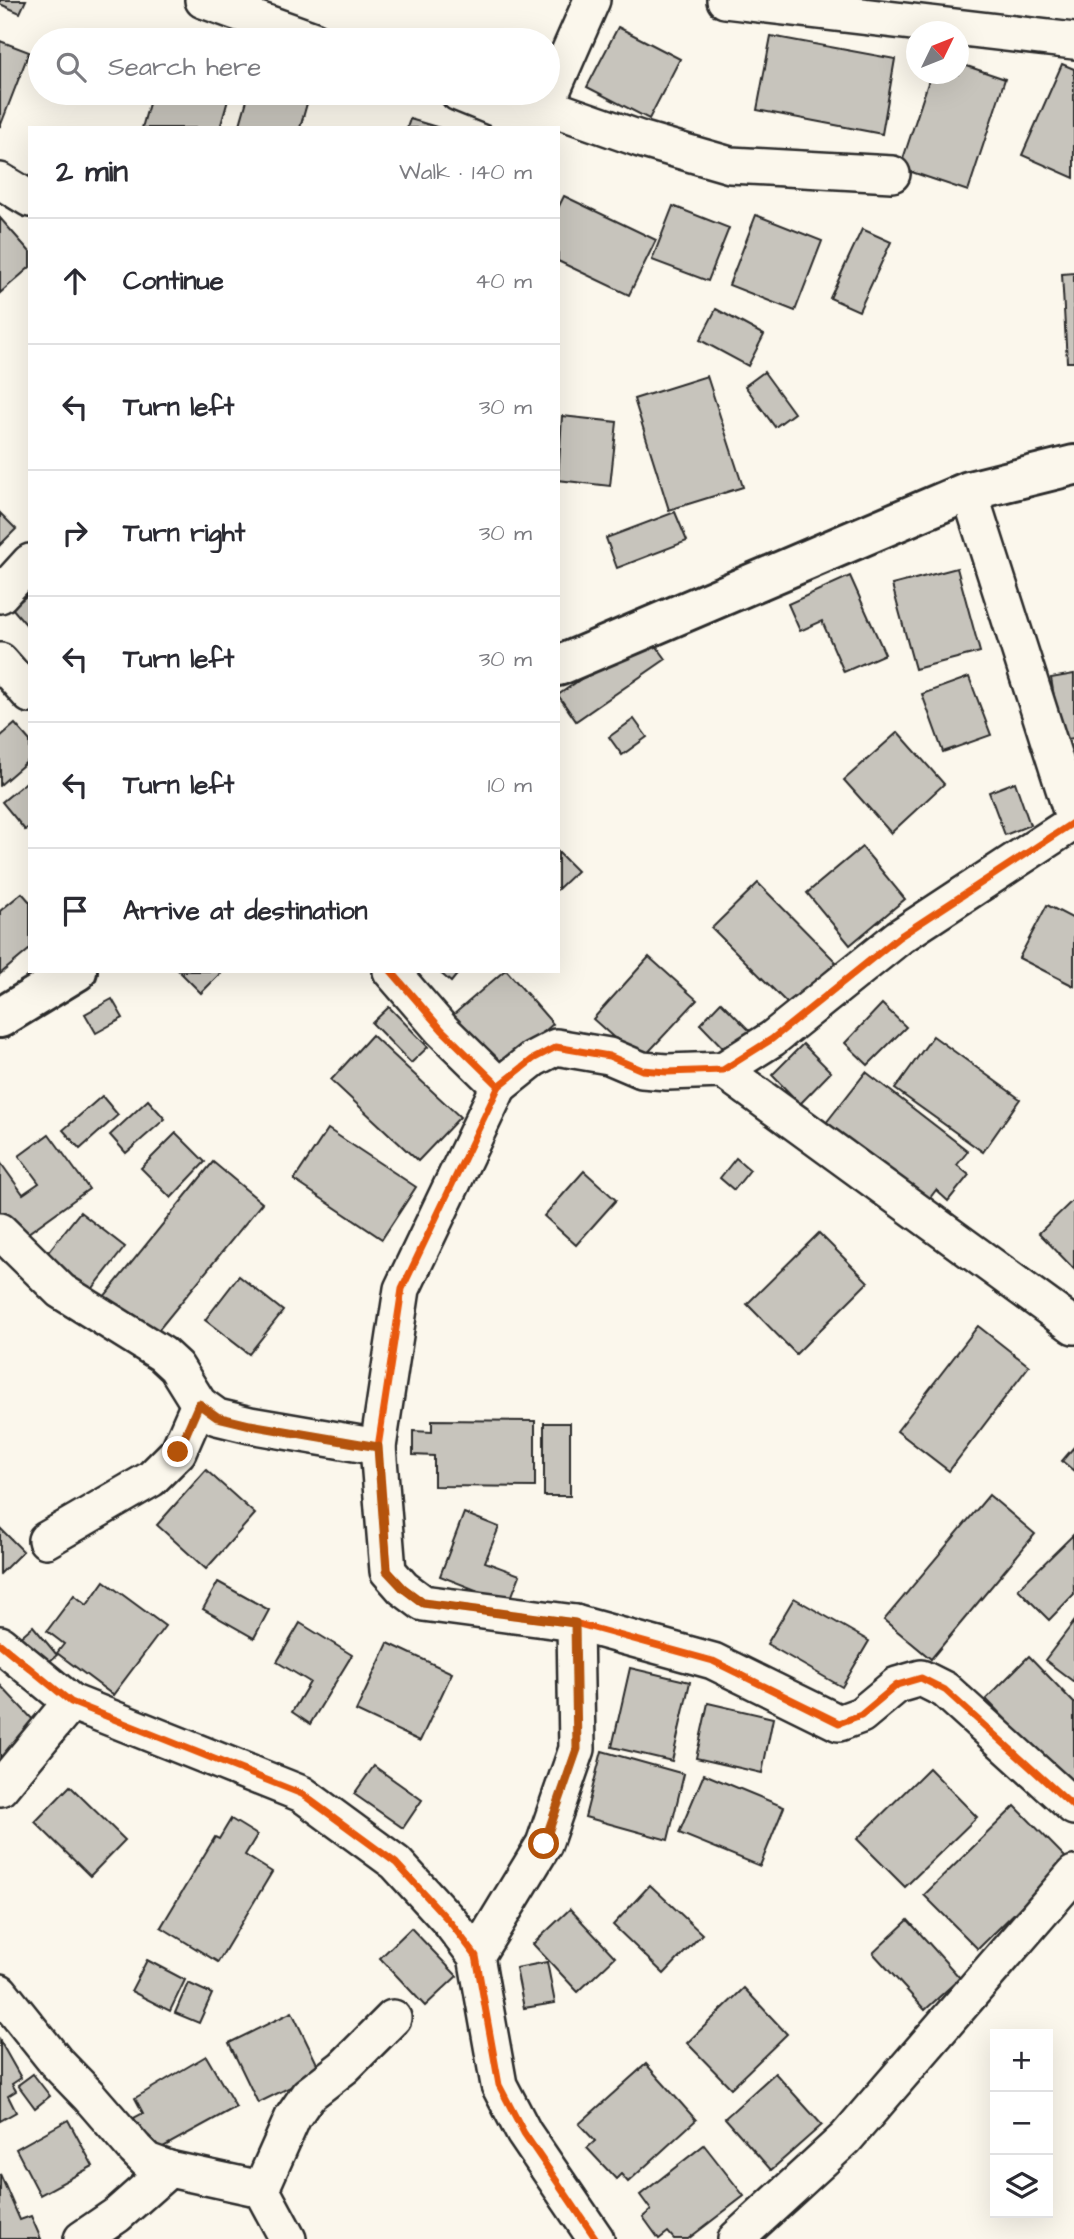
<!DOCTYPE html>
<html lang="en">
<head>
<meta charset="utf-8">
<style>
  :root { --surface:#fff; --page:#f7f7f7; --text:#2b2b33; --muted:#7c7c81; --line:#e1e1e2 }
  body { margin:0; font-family:"Architects Daughter",sans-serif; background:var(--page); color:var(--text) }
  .controls { position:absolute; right:21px; bottom:21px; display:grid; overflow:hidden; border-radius:0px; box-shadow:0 7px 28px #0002 }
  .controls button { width:63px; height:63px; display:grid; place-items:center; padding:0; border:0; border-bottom:2px solid var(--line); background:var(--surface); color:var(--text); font:35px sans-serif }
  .compass { position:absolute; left:906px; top:21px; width:63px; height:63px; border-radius:50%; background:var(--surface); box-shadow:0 7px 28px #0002; rotate:47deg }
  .stop { position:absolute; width:21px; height:21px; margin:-16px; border:5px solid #b45309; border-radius:50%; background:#fff }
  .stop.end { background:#b45309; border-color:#fff; box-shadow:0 2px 7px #0008 }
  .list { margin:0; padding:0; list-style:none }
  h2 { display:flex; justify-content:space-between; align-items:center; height:91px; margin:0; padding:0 28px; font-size:30px }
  h2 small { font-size:23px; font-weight:400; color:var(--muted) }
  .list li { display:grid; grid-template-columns:46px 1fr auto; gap:21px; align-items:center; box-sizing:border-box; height:126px; padding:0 28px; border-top:2px solid var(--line) }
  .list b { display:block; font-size:26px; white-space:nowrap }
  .list em { font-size:23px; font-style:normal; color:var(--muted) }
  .icon { flex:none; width:38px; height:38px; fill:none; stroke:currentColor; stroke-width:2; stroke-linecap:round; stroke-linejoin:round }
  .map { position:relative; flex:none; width:1074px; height:2239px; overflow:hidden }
  .search { position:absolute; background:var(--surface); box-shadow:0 7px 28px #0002; left:28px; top:28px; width:532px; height:77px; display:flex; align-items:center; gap:18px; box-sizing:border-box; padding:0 24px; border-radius:38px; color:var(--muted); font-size:26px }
  .panel { position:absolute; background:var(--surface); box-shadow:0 7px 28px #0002; left:28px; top:126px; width:532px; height:847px; border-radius:0px }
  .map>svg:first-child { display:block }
  .building { fill:#c7c4bc; stroke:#2b2b2b; stroke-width:2 }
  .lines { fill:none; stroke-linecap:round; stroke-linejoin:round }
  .minor-casing { stroke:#2b2b2b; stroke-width:40 }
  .tertiary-casing { stroke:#2b2b2b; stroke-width:44 }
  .minor { stroke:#fbf7ec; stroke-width:35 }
  .tertiary { stroke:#fbf7ec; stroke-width:38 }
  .cycleway-casing { stroke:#fbf7ec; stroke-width:11 }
  .cycleway { stroke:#e8590c; stroke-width:7 }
  .route { stroke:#b45309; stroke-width:9 }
</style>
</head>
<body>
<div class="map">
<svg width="1074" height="2239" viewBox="0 0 1074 2239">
  <rect width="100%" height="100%" fill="#fbf7ec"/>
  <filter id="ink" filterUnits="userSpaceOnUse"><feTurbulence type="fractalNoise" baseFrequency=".0143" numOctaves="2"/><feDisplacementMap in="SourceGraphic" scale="14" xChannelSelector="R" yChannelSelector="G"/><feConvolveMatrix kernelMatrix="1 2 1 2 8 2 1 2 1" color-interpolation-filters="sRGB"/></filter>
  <g filter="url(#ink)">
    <g class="building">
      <polygon points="0,0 26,0 20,13 0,4"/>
      <polygon points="618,27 680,59 649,119 587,87"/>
      <polygon points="771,36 895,59 882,134 757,110"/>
      <polygon points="0,41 29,52 0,127"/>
      <polygon points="958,63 1005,79 968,191 900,168 931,74 958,74"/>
      <polygon points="1062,64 1074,69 1074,178 1022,155"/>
      <polygon points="152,93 230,93 220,128 142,128"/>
      <polygon points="249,93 310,93 300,128 239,128"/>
      <polygon points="410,119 440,128 407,128"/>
      <polygon points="564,196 656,240 629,295 558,261 558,208"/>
      <polygon points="673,206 729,228 708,281 652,260"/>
      <polygon points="756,215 822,241 795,311 729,285"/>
      <polygon points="0,218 30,252 30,267 0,293"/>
      <polygon points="862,229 891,242 859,311 830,298"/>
      <polygon points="1074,273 1074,362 1067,362 1062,274"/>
      <polygon points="716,309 764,335 748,366 700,340"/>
      <polygon points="764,372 794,413 775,427 745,386"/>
      <polygon points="707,376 743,487 669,510 634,399"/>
      <polygon points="562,416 617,422 610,486 558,480"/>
      <polygon points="675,512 687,541 617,568 606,538"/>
      <polygon points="0,513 16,529 0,545"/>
      <polygon points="957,568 980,652 915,669 892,585"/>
      <polygon points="850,576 885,654 844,672 822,621 800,631 788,604"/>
      <polygon points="30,593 30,629 12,608"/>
      <polygon points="647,633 666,659 576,721 558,695"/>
      <polygon points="1074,674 1074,738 1061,740 1051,678"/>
      <polygon points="969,677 991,735 943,752 922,694"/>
      <polygon points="634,719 647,737 622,755 609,737"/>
      <polygon points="15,724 30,741 30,759 0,785 0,737"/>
      <polygon points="898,732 944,784 891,833 844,780"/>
      <polygon points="30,779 30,826 25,830 2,802"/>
      <polygon points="1015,782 1030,825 1005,835 989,792"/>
      <polygon points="862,847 905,899 850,945 807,893"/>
      <polygon points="558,852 577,871 558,889"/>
      <polygon points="758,883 836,962 791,1007 712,928"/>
      <polygon points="22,893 30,902 30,949 0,974 0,911"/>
      <polygon points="1047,905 1074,919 1074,986 1019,958"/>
      <polygon points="649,957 697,1000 640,1061 593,1019"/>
      <polygon points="179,971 223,971 201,993"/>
      <polygon points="438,971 460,971 451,982"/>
      <polygon points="504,971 507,971 553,1024 502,1069 453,1015"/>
      <polygon points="112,999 123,1018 96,1033 85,1014"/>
      <polygon points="721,1002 753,1034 731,1056 700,1024"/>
      <polygon points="882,1004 906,1027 868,1065 845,1043"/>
      <polygon points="389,1007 428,1047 411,1063 372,1023"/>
      <polygon points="372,1035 460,1117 418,1161 331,1080"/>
      <polygon points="933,1036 1020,1099 983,1152 895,1089"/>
      <polygon points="803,1044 831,1072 800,1104 772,1075"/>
      <polygon points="866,1072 968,1151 957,1165 969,1175 948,1201 936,1190 923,1207 822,1128"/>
      <polygon points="102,1096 118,1115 80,1149 63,1130"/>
      <polygon points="148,1100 165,1119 126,1153 110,1135"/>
      <polygon points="328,1129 416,1187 382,1239 294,1180"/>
      <polygon points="176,1133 205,1162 171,1198 141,1168"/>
      <polygon points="49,1134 89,1189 17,1241 0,1217 0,1162 23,1194 39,1183 19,1156"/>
      <polygon points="736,1158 750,1170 734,1190 720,1178"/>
      <polygon points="213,1162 262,1203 152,1338 103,1298"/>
      <polygon points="584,1171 616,1200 576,1245 544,1216"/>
      <polygon points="1074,1199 1074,1269 1039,1233"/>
      <polygon points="80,1212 125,1247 86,1297 41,1261"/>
      <polygon points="819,1233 868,1282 796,1354 747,1304"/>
      <polygon points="239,1276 283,1311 249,1354 205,1320"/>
      <polygon points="978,1326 1029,1366 949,1471 897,1431"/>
      <polygon points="432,1420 535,1421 535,1487 434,1486 434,1456 413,1455 413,1431 432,1432"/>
      <rect x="544" y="1423" width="26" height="73"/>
      <polygon points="1074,1447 1074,1471 1062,1461"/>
      <polygon points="206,1470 255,1514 206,1569 157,1525"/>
      <polygon points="989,1495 1035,1534 931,1659 884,1620"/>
      <polygon points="464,1513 499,1527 485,1562 520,1575 509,1603 440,1576"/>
      <polygon points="0,1528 23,1551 0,1574"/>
      <polygon points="1073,1535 1074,1594 1049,1620 1018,1589"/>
      <polygon points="104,1581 165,1626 113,1695 57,1653 64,1644 47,1631 74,1595 87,1605"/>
      <polygon points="218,1582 269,1610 254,1638 203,1609"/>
      <polygon points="794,1598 869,1641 842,1687 767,1644"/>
      <polygon points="1074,1622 1074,1682 1045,1660"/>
      <polygon points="300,1623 352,1655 310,1724 292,1712 310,1682 277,1662"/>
      <polygon points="33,1626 57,1655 42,1668 18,1639"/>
      <polygon points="388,1643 452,1673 420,1741 356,1711"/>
      <polygon points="1029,1656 1074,1703 1074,1778 1068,1784 986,1699"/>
      <polygon points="630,1668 690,1682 672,1761 612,1747"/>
      <polygon points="0,1685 38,1725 0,1762"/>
      <polygon points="708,1703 773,1718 762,1773 696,1758"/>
      <polygon points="602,1751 684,1774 668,1840 585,1817"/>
      <polygon points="374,1766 422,1800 403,1828 354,1794"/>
      <polygon points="929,1768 977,1817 905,1887 857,1839"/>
      <polygon points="704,1774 784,1807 760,1866 679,1833"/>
      <polygon points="70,1786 125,1840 90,1876 35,1822"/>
      <polygon points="1015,1806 1068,1860 978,1949 924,1895"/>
      <polygon points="231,1819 257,1835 245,1855 272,1872 218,1962 161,1927 215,1837 219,1839"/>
      <polygon points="650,1885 702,1934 664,1974 613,1925"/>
      <polygon points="570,1909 615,1957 578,1992 533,1944"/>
      <polygon points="908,1920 960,1978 925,2010 873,1953"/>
      <polygon points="411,1928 457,1976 425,2006 380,1958"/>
      <polygon points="147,1960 185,1980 170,2011 131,1991"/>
      <polygon points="547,1962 555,2003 524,2008 516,1968"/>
      <polygon points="188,1983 212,1994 199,2023 175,2013"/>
      <polygon points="744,1988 787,2034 731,2088 687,2043"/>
      <polygon points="292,2012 321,2072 258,2103 229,2043"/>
      <polygon points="0,2041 21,2078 12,2084 16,2091 8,2096 16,2112 0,2121"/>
      <polygon points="206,2056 236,2107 154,2152 134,2118 143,2113 135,2098"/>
      <polygon points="646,2064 696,2120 628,2182 621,2174 616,2179 587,2148 595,2141 579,2124"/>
      <polygon points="775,2073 822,2125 771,2170 725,2118"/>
      <polygon points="33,2074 50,2096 35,2108 18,2085"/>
      <polygon points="68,2120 93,2166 40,2195 16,2149"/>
      <polygon points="704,2145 744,2196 688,2239 674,2239 668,2232 659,2239 643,2217 651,2210 640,2195"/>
      <polygon points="0,2174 20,2220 31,2216 41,2239 0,2239"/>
    </g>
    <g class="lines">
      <defs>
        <g id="minor">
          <polyline points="203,0 314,40"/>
          <polyline points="725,0 1074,41"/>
          <polyline points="458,93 522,119 528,128"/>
          <polyline points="546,106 640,139 730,165 892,174"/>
          <polyline points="536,128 592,0"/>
          <polyline points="0,181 30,199"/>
          <polyline points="969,491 1074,820"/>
          <polyline points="0,595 30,562"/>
          <polyline points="0,661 30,695"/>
          <polyline points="391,971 442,1030 499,1086 533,1059 556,1047 609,1056 642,1070 667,1072 723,1070 772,1039 899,937 1074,822"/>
          <polyline points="723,1070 1074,1326"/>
          <polyline points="499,1086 402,1289 378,1447 388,1571 403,1588 423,1603 575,1623 713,1661 839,1723 861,1715 897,1685 921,1678 945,1690 1074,1807"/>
          <polyline points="0,1231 61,1291 162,1354 176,1367 199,1404 217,1417 250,1425 378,1447"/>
          <polyline points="46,1540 151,1479 178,1452 199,1404"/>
          <polyline points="0,1644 71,1702 302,1794 396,1863 450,1922 476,1956 499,2085 524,2133 596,2239"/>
          <polyline points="0,1788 71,1702"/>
          <polyline points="476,1956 544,1844 577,1749 575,1623"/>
          <polyline points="0,1992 56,2062 89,2096 135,2149 147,2161 169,2169 117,2215 82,2239"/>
          <polyline points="169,2169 261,2189 293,2117 308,2095 344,2067 393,2018"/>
          <polyline points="261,2189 288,2239"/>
          <polyline points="736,2239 846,2138 1074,1874"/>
        </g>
        <g id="tertiary">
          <polyline points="558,666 969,491 1074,465"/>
          <polyline points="0,1018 77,971"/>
        </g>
      </defs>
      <use href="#minor" class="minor-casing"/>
      <use href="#tertiary" class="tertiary-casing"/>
      <use href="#minor" class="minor"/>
      <use href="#tertiary" class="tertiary"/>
      <defs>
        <g id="cycleway">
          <polyline points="391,971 442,1030 499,1086 533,1059 556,1047 609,1056 642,1070 667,1072 723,1070 772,1039 899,937 1074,822"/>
          <polyline points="499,1086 402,1289 378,1447 388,1571 403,1588 423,1603 575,1623 713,1661 839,1723 861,1715 897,1685 921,1678 945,1690 1074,1807"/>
          <polyline points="0,1644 71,1702 302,1794 396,1863 450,1922 476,1956 499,2085 524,2133 596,2239"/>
        </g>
      </defs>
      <use href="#cycleway" class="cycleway-casing"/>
      <use href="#cycleway" class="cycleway"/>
    </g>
  </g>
  <g class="lines" filter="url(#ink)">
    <polyline class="route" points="178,1452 199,1404 217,1417 250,1425 378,1447 387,1571 403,1588 423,1603 575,1623 577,1749 544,1844"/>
  </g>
</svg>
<div class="controls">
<button>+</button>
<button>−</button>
<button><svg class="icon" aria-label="layers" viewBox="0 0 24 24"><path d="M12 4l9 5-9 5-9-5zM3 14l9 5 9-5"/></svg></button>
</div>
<svg class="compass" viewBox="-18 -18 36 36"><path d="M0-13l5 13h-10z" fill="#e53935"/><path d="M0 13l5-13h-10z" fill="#7c7c81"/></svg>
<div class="stop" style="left:544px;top:1844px"></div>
<div class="stop end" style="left:178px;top:1452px"></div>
<div class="search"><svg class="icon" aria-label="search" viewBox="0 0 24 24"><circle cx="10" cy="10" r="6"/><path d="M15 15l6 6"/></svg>Search here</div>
<section class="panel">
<h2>2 min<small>Walk · 140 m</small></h2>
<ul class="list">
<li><svg class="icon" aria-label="ahead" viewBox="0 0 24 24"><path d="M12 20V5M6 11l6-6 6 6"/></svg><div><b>Continue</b></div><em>40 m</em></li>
<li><svg class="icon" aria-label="left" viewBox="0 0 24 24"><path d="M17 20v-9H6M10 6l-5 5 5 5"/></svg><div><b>Turn left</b></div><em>30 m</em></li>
<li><svg class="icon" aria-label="right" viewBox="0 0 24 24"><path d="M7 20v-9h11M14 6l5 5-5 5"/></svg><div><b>Turn right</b></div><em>30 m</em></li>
<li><svg class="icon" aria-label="left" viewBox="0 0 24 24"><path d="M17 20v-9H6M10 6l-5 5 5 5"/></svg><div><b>Turn left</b></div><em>30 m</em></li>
<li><svg class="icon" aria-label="left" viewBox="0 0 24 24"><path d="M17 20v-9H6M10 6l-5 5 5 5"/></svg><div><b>Turn left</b></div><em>10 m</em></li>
<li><svg class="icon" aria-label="arrive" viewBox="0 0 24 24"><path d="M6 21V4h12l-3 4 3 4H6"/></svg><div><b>Arrive at destination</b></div></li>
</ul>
</section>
</div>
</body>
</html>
